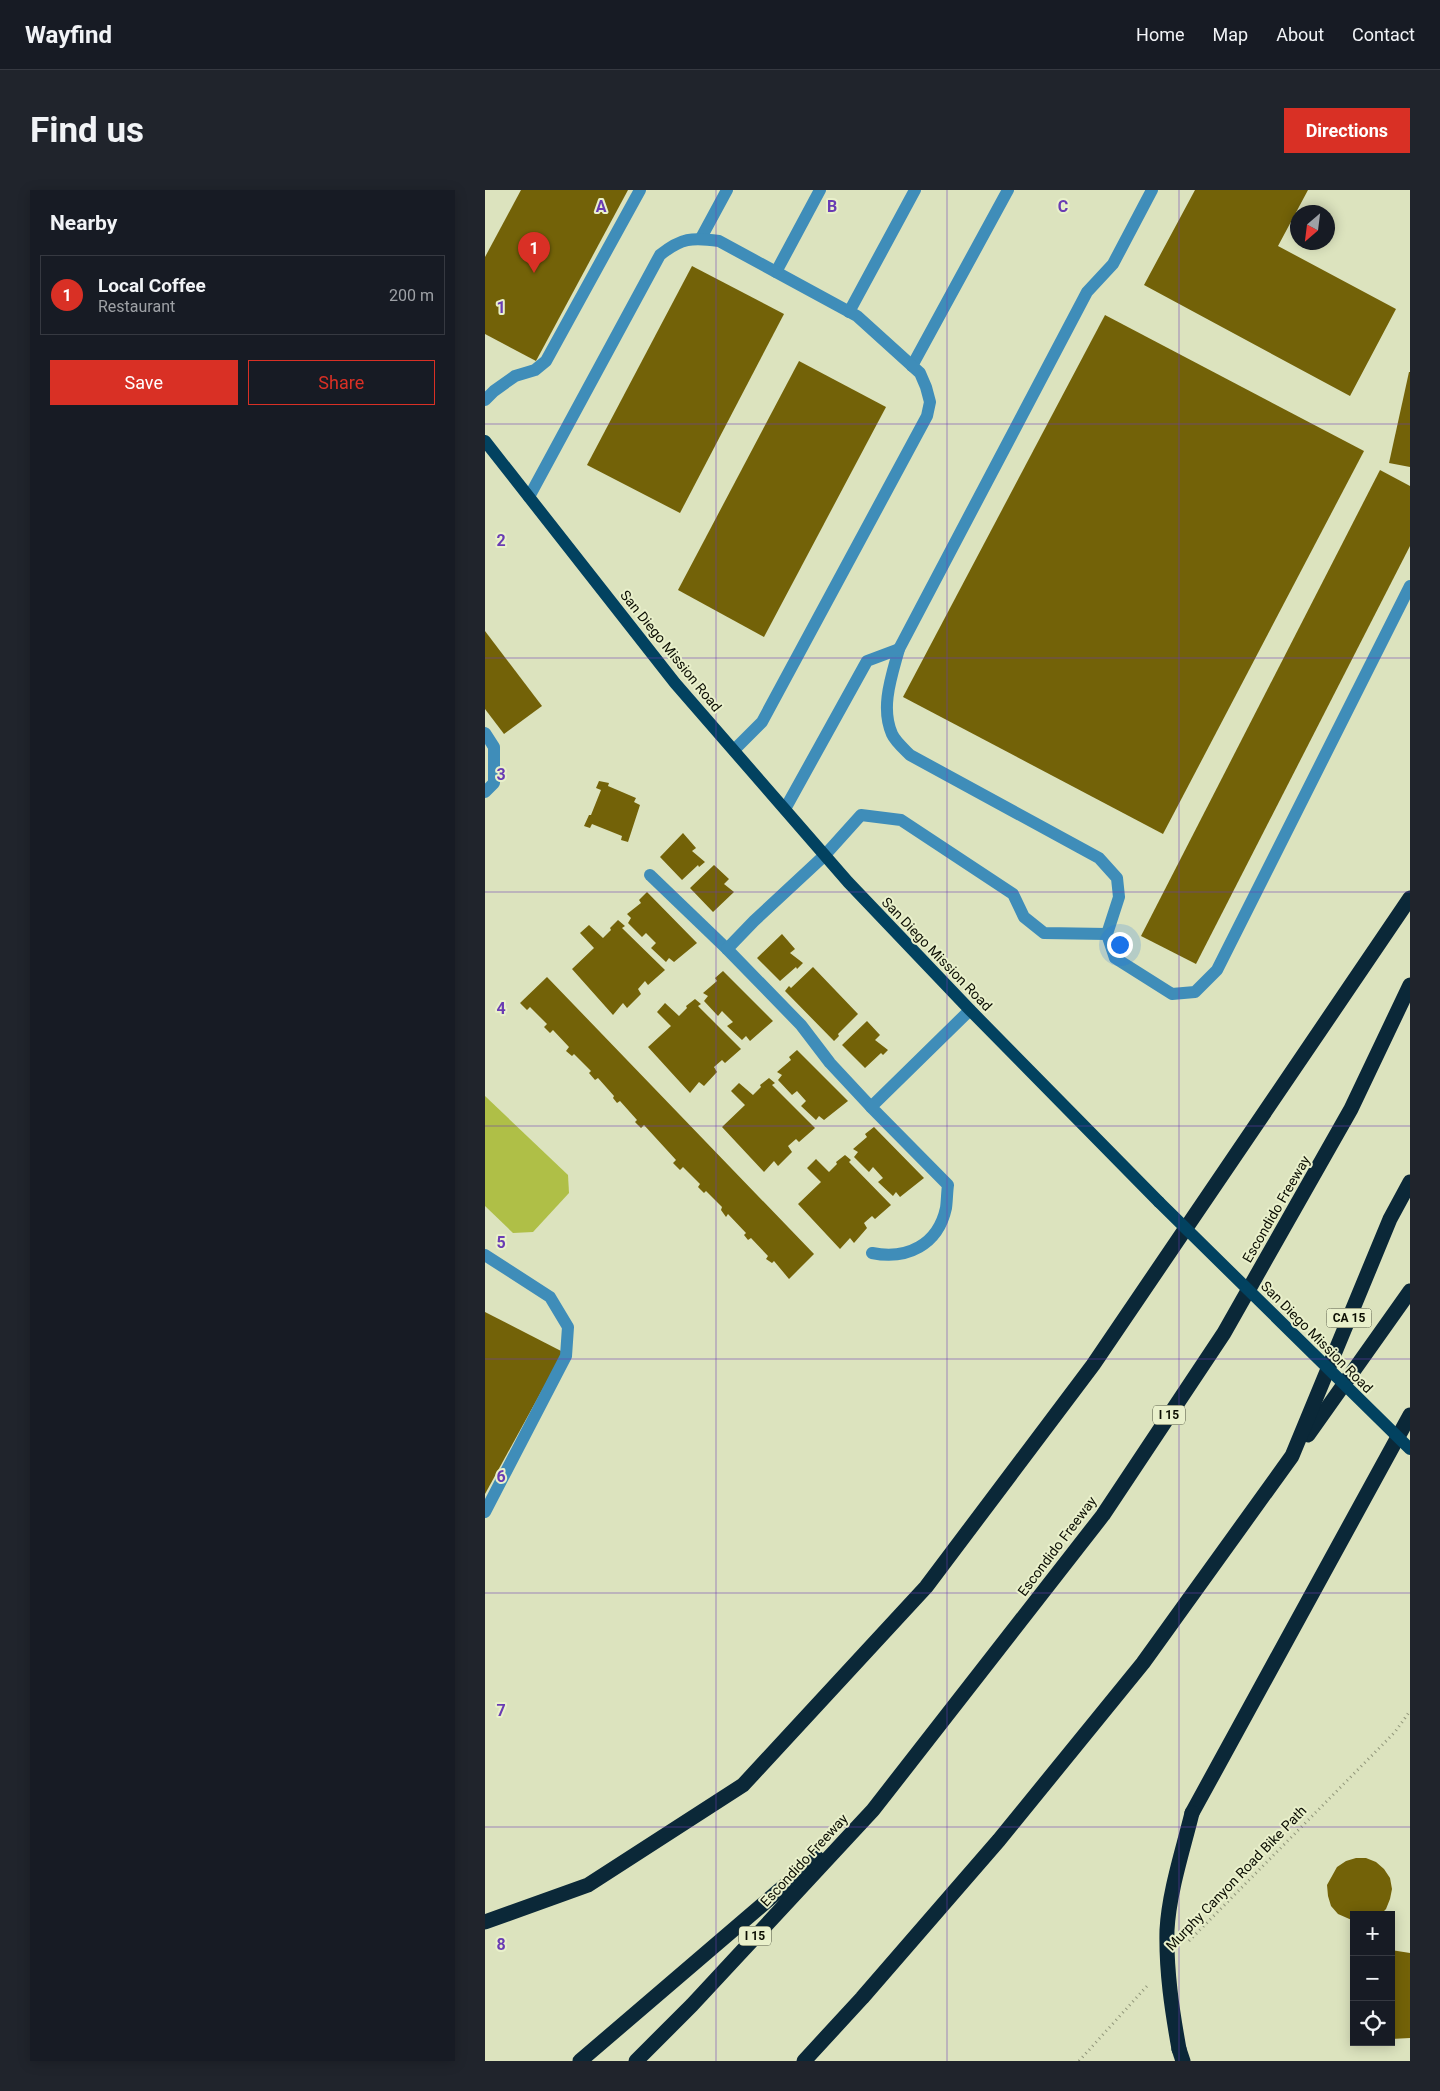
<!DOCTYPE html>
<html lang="en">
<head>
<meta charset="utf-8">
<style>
  :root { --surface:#171b24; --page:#20242c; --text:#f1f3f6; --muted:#9ea1a6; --line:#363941; --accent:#d93025 }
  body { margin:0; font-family:Roboto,sans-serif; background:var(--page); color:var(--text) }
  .controls { position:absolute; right:15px; bottom:15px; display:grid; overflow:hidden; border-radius:0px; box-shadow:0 2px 12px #0003 }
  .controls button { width:45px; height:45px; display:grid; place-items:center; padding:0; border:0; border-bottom:1px solid var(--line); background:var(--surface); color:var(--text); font:25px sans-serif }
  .compass { position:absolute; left:805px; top:15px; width:45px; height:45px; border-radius:50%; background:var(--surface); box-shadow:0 2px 12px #0003; rotate:208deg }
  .you { position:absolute; left:634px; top:754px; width:18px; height:18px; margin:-12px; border:4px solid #fff; border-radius:50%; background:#1a73e8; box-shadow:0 0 0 8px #1a73e833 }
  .badge { display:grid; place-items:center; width:32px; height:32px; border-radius:50%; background:var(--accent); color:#fff; font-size:16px; font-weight:700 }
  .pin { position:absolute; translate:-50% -41px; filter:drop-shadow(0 1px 2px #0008) }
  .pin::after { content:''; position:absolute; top:26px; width:18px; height:15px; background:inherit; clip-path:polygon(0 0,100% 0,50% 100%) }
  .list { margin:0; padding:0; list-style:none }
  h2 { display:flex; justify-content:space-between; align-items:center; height:65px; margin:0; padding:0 20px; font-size:21px }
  h2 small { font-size:16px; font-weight:400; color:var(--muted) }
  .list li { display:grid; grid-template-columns:32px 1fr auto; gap:15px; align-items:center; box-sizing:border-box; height:80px; margin:0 10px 10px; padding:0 10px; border:1px solid var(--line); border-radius:0px }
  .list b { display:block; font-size:19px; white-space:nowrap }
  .list p { margin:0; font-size:16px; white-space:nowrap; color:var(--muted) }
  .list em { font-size:16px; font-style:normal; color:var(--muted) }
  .actions { display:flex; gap:10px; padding:15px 20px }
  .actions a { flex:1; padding:11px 0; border:1px solid var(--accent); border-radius:0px; text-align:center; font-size:18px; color:var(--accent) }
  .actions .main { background:var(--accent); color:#fff }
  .icon { flex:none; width:28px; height:28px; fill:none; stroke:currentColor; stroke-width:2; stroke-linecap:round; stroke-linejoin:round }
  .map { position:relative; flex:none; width:925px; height:1871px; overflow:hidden; border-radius:0px }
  header { display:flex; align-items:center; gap:30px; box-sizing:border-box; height:70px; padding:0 25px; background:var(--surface); border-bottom:1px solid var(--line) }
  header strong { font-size:24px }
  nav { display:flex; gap:28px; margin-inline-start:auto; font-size:18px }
  .intro { display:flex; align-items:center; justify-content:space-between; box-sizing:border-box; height:120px; padding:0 30px }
  h1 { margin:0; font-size:35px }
  .button { padding:12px 22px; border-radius:0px; background:var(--accent); color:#fff; font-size:18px; font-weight:700 }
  main { display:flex; gap:30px; padding:0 30px }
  aside { flex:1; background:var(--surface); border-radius:0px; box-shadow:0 2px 12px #0003 }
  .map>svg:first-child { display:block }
  .green { fill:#afbf47 }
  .building { fill:#736208 }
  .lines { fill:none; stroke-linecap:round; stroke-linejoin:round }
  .path { stroke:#91967a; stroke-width:3; stroke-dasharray:1 4; stroke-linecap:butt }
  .minor { stroke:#3f8db9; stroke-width:12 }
  .major { stroke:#024260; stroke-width:12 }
  .highway { stroke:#0b2838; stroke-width:15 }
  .major-bridge { stroke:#024260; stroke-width:12 }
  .highway-bridge { stroke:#0b2838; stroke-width:15 }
  .grid { fill:none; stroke:#693bb3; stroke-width:1; stroke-opacity:0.55 }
  .labels { text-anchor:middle; stroke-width:4; stroke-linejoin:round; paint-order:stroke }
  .shield { fill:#e9f0cb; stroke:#4e523f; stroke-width:1 }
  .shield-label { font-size:12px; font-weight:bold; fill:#0c0e03 }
  .street-label { font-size:14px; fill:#0c0e03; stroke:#e9f0cb }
  .grid-label { font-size:16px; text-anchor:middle; font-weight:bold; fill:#693bb3; stroke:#e9f0cb; stroke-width:4; stroke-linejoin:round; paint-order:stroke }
</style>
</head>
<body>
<header>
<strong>Wayfind</strong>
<nav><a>Home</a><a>Map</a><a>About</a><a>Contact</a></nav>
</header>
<div class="intro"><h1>Find us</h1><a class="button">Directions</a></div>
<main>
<aside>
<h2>Nearby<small></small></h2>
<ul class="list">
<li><span class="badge">1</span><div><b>Local Coffee</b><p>Restaurant</p></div><em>200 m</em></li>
</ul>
<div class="actions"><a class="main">Save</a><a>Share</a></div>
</aside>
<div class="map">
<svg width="925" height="1871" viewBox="0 0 925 1871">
  <rect width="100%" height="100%" fill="#dce3be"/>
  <polygon class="green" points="0,906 83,985 84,1003 48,1042 28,1043 0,1016"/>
  <g class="building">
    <polygon points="36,0 143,0 51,171 0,144 0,67"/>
    <polygon points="710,0 823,0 793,56 911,119 865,206 659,95"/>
    <polygon points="207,76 299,124 195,323 102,275"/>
    <polygon points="620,125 879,261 678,644 418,507"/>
    <polygon points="314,171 401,217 279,447 193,400"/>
    <polygon points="924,182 925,182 925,277 904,273"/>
    <polygon points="895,280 925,296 925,356 711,774 656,746"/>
    <polygon points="0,441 57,516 19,544 0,519"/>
    <polygon points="114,591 124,593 123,596 151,608 149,612 155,615 143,652 136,650 137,646 107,634 105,638 99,636 104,625 106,625 116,600 111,598"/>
    <polygon points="198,643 211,658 207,661 220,672 214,677 213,675 197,690 175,667"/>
    <polygon points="229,675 244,689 239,694 249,702 228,722 205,698"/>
    <polygon points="162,702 212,753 189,772 184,768 181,772 166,758 171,753 161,743 157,747 143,733 146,728 142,724 156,713 154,710"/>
    <polygon points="133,730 140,736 137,738 180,780 163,795 160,791 153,799 156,804 142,818 138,813 128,825 87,779 109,758 95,743 104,735 118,748 126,740 125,738"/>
    <polygon points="297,744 310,759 305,763 318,773 312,779 311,777 295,791 272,768"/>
    <polygon points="328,777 373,824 353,844 354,846 349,851 300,801 304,796 306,798"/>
    <polygon points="238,781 288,831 265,851 261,846 257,850 242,836 248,832 237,821 233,826 219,811 223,806 218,803 232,791 230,788"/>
    <polygon points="62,787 329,1064 304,1089 289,1071 287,1073 281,1069 283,1066 266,1048 263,1050 259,1045 261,1043 243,1024 241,1027 236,1020 237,1017 221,1001 219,1003 213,997 215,994 198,977 195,980 188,973 191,970 159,935 156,938 150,932 152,930 135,911 132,913 128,908 129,906 113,888 110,890 104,883 106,881 89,864 87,866 81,861 84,857 68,840 65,843 59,837 62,834 45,817 42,820 35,813"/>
    <polygon points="210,809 216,814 213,816 256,859 240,873 237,870 229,877 232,882 219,896 214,892 205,903 163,857 186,836 172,822 180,813 194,826 202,818 201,816"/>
    <polygon points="382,831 395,845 390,850 403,860 398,865 396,863 380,878 357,855"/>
    <polygon points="312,860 363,911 339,930 334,926 331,930 316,916 321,911 312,901 307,905 293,890 297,885 292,882 306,870 304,867"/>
    <polygon points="284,888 290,893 287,895 330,938 314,952 311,949 303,956 307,962 293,976 289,971 279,982 237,937 260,915 246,901 254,893 268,905 276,897 275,895"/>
    <polygon points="389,937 439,988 415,1007 411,1002 408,1006 393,992 398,988 388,977 384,982 369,967 373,962 368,959 382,947 380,944"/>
    <polygon points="360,965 366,970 364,972 406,1015 390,1029 387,1026 379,1033 382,1038 369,1053 365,1048 355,1059 313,1014 336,992 322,978 331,969 344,982 352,974 351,972"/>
    <polygon points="0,1122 78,1162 0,1304"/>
    <polygon points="871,1668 881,1668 891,1672 899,1679 905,1688 907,1699 905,1709 901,1719 895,1725 869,1725 869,1731 853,1724 846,1716 843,1706 842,1695 852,1677 861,1671"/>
    <polygon points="906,1760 925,1763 925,1848 906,1849"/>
  </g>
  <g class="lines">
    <g class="path">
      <polyline points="704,1751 910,1542 925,1521"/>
      <polyline points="594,1871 662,1796"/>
    </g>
    <g class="minor">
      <path d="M667,0L628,74L602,102L414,459C407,485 395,517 407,544C410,551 419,559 425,565L614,668L632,688L634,707L622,744L630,768L687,804L710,802L732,780L925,396"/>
      <polyline points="216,48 242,0"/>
      <polyline points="291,82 335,0"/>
      <polyline points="364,122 430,0"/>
      <polyline points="427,176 523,0"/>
      <polyline points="0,210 9,201 30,186 50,180 61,171 155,0"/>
      <path d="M44,307L175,65C196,48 207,47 234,51L372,126L435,183L441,197L445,212L442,226L277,532L249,560"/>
      <polyline points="0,543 9,557 9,593 0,602"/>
      <polyline points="300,619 382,471 414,459"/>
      <polyline points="165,685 242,759"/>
      <polyline points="386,917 345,873 316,835 242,759 269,731 340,665 376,625 416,630 528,704 539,727 559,743 622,744"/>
      <path d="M387,1063C422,1070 453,1055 461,1018C462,1011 462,1002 463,995L386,917L485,820"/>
      <polyline points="0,1065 65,1107 83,1137 81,1166 0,1322"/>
    </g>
    <polyline class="major" points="0,251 190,493 363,692 485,820 674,1012"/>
    <g class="highway">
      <polyline points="823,1245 925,1101"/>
      <polyline points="707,1623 925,1225"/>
      <polyline points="0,1732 103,1695 258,1595 441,1397 608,1175 925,708"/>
      <polyline points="694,1859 698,1871"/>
      <polyline points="95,1871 332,1668"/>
      <polyline points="151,1871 207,1815 388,1620 618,1325 739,1143 866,919 925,795"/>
      <polyline points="319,1871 377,1808 514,1650 658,1473 807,1266 905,1029 925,992"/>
    </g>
    <polyline class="major-bridge" points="674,1012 925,1259"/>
    <path class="highway-bridge" d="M694,1859C687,1820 681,1781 682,1740C684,1702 698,1660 707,1623"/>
  </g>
  <path class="grid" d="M231,0V1871M462,0V1871M694,0V1871M0,234H925M0,468H925M0,702H925M0,936H925M0,1169H925M0,1403H925M0,1637H925"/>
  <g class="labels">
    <g class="shield">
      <rect x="841.5" y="1118.5" width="45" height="19" rx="4"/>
      <rect x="668" y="1215.5" width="32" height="19" rx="4"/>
      <rect x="254" y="1736.5" width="32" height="19" rx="4"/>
    </g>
    <g class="shield-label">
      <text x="864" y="1132">CA 15</text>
      <text x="684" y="1229">I 15</text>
      <text x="270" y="1750">I 15</text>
    </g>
    <g class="street-label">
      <text transform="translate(186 461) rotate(51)" y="5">San Diego Mission Road</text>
      <text transform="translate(452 764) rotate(46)" y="5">San Diego Mission Road</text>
      <text transform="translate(791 1019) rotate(-60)" y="5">Escondido Freeway</text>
      <text transform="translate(832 1147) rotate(45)" y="5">San Diego Mission Road</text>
      <text transform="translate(572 1356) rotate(-53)" y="5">Escondido Freeway</text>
      <text transform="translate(319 1670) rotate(-47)" y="5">Escondido Freeway</text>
      <text transform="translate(751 1688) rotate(-46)" y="5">Murphy Canyon Road Bike Path</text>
    </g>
  </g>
  <g class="grid-label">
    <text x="116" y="22">A</text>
    <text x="347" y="22">B</text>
    <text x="578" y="22">C</text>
    <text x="16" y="123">1</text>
    <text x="16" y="356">2</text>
    <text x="16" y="590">3</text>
    <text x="16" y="824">4</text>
    <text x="16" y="1058">5</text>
    <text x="16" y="1292">6</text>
    <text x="16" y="1526">7</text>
    <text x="16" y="1760">8</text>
  </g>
</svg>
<div class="controls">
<button>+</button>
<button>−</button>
<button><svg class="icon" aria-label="locate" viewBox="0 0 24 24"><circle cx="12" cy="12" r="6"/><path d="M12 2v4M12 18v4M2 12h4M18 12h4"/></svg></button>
</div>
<svg class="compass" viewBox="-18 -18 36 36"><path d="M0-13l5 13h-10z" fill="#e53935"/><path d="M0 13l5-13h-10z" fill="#9ea1a6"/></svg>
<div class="you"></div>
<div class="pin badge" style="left:49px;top:83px">1</div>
</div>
</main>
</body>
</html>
